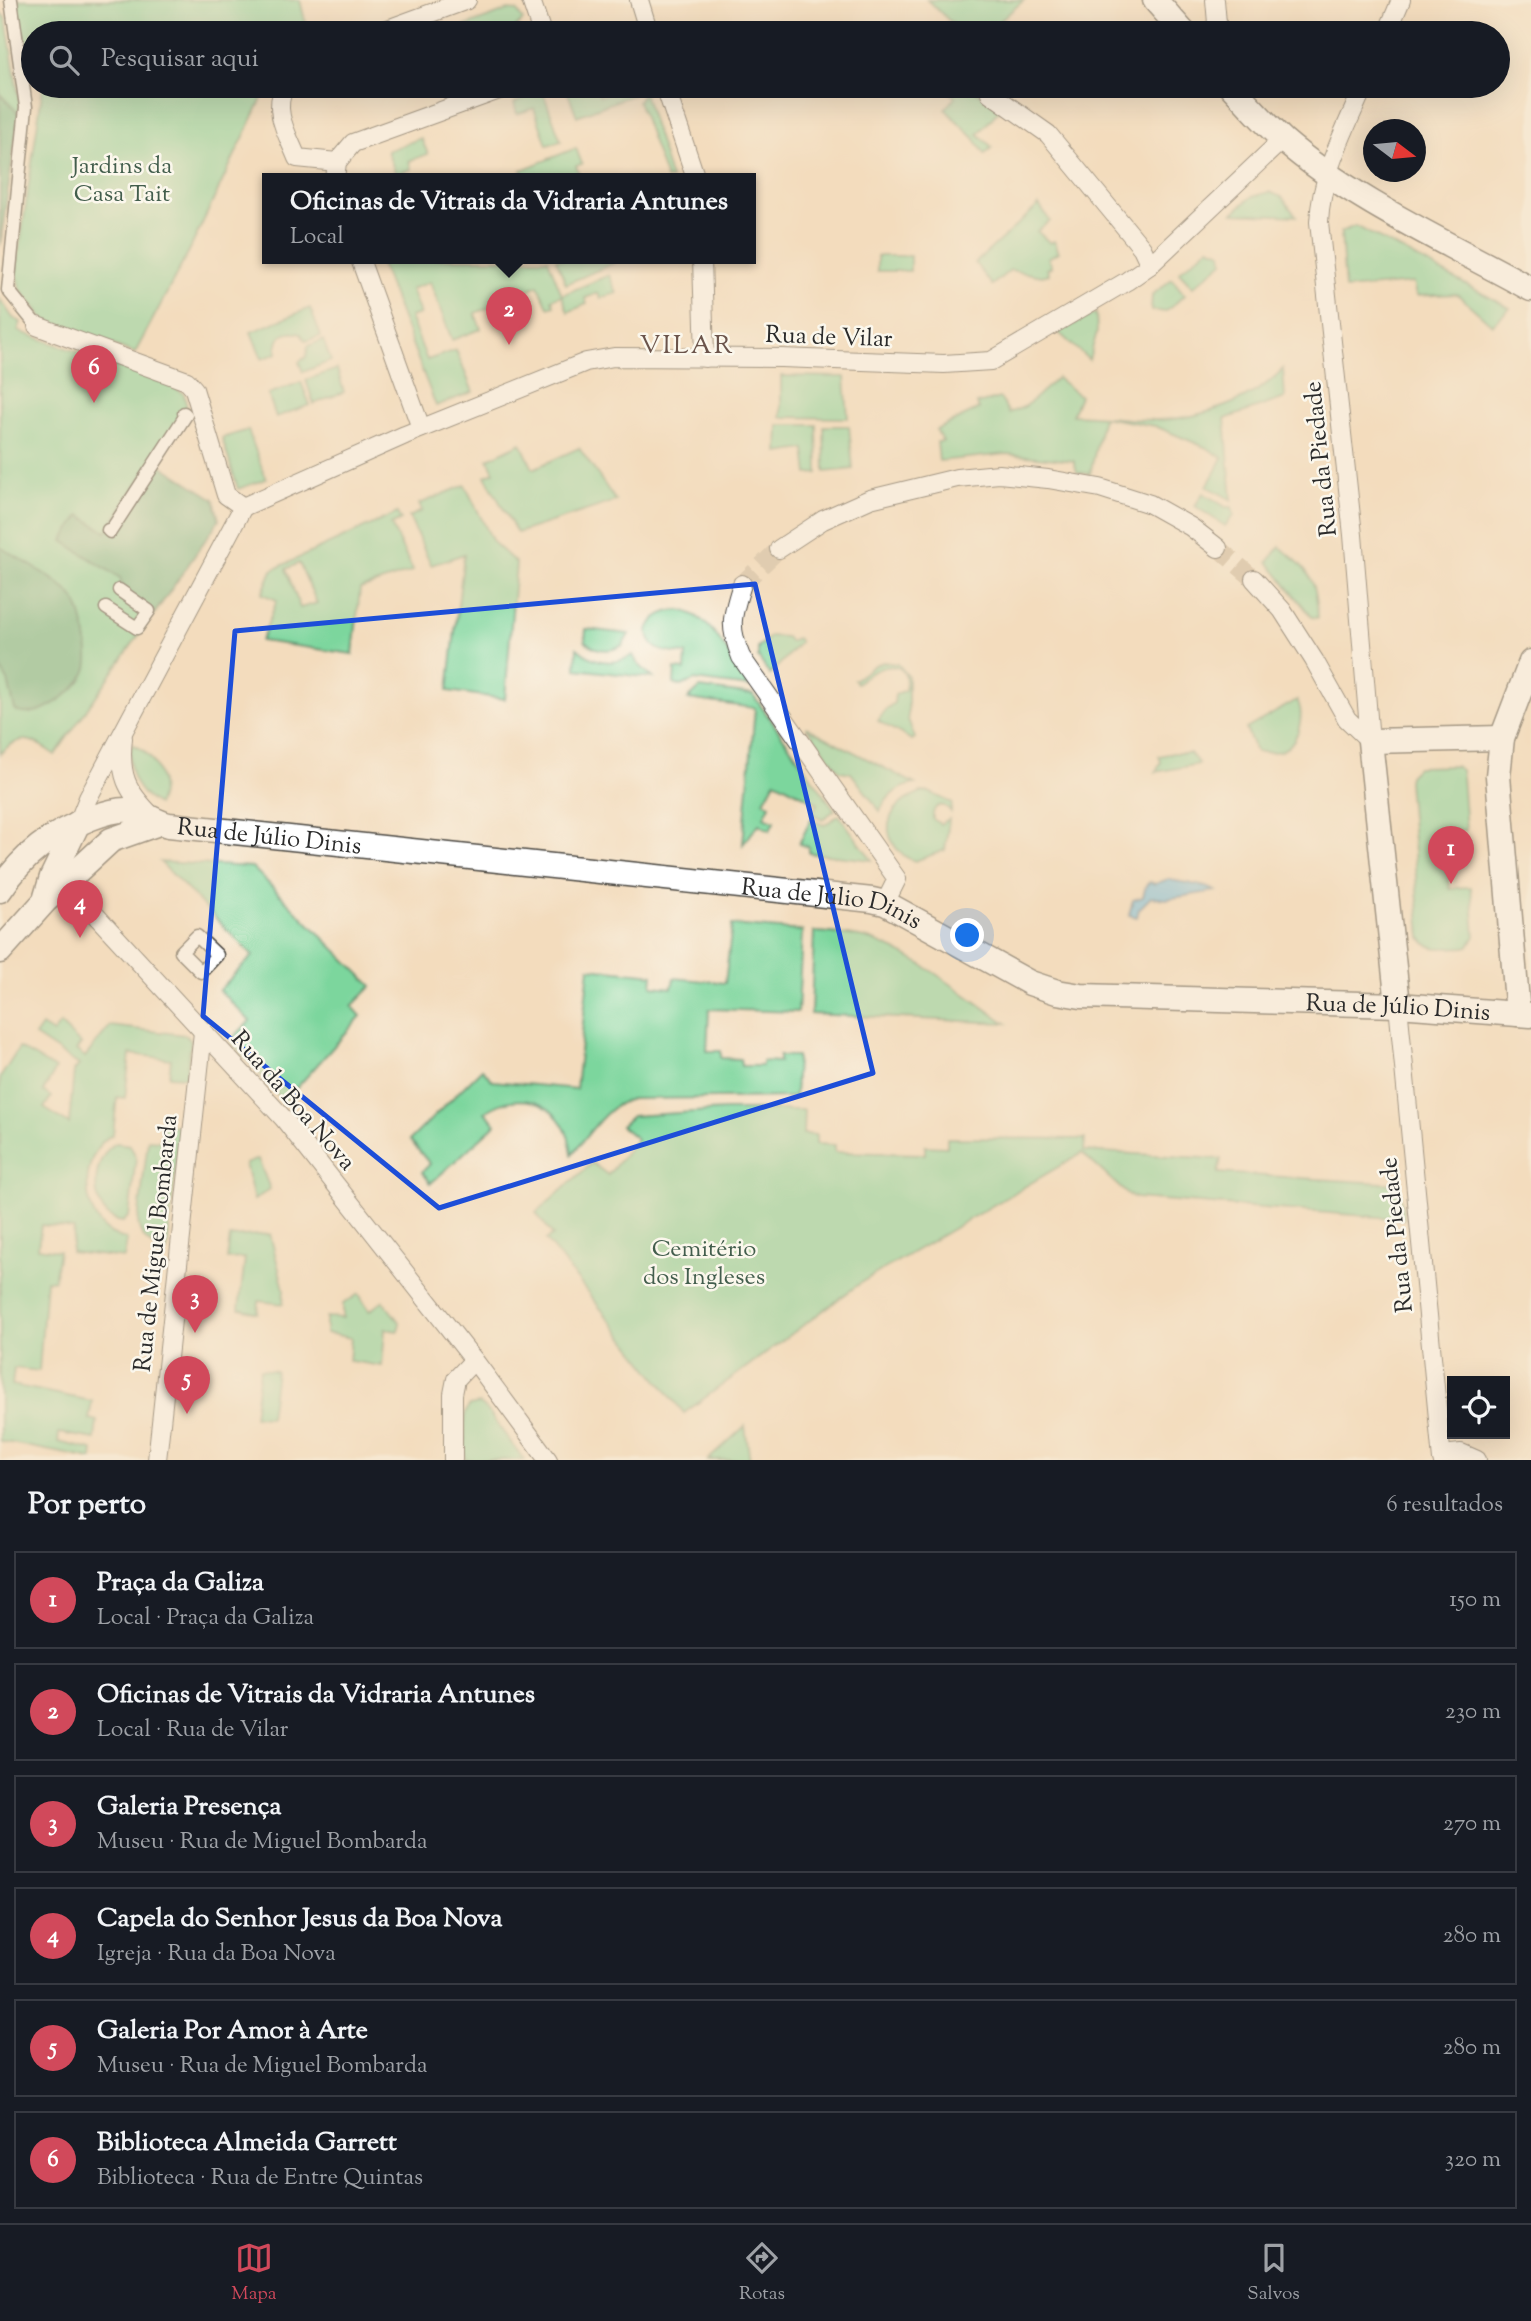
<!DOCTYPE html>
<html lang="pt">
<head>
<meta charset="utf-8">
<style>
  :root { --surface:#171b24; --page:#20242c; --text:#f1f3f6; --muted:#9ea1a6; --line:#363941; --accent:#d1495b }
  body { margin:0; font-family:"Sorts Mill Goudy",serif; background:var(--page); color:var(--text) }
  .controls { position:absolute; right:21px; bottom:21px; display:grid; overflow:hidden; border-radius:0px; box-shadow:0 7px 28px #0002 }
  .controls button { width:63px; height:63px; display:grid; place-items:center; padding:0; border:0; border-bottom:2px solid var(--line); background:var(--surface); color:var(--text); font:35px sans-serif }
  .compass { position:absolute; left:1363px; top:119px; width:63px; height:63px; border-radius:50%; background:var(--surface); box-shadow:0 7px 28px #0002; rotate:106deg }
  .you { position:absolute; left:968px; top:936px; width:24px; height:24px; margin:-18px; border:5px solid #fff; border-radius:50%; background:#1a73e8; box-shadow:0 0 0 10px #1a73e833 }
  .badge { display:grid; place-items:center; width:46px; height:46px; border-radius:50%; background:var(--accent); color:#fff; font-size:23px; font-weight:700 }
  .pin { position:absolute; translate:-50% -58px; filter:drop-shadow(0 2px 4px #0008) }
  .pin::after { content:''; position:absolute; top:37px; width:24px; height:21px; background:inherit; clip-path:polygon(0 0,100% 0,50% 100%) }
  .popup { position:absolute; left:262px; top:173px; width:494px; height:91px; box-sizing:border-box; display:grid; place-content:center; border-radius:0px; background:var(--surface); filter:drop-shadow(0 2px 5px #0005); font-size:23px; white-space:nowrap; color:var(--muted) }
  .popup b { font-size:26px; color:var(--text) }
  .popup::after { content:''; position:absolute; left:50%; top:100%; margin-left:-14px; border:14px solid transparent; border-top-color:var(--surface) }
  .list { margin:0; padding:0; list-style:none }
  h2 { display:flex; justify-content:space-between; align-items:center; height:91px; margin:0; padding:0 28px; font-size:30px }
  h2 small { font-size:23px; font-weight:400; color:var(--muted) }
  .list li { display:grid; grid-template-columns:46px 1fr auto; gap:21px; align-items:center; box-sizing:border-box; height:98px; margin:0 14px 14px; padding:0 14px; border:2px solid var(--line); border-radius:0px }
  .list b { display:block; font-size:26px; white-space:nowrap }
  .list p { margin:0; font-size:23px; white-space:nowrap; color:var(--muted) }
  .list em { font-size:23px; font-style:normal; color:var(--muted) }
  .icon { flex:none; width:38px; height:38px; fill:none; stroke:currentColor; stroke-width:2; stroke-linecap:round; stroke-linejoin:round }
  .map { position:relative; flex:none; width:1531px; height:1460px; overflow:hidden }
  .search { position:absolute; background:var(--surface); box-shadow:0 7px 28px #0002; left:21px; right:21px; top:21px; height:77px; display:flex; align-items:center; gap:18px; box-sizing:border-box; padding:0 24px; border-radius:38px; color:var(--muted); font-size:26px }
  .sheet { height:763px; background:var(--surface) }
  nav { display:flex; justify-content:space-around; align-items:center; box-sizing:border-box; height:98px; border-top:2px solid var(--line); background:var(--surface); font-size:19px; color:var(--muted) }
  nav a { display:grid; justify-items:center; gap:4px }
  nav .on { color:var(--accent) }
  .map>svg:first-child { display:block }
  .green { fill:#7cd69d; stroke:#548064; stroke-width:2; fill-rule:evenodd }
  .forest { fill:#65b784; stroke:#487158; stroke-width:2 }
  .water { fill:#67bae3; stroke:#497287; stroke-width:2 }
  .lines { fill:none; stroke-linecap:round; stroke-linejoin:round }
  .minor-tunnel { stroke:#cbb9a0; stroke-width:18; stroke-dasharray:18 9; stroke-linecap:butt }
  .pedestrian-casing { stroke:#494641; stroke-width:15 }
  .minor-casing { stroke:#494641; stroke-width:20 }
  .secondary-casing { stroke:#494641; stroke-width:27 }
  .pedestrian { stroke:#fff; stroke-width:12 }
  .minor { stroke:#fff; stroke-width:18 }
  .secondary { stroke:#fff; stroke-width:24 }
  .marked { fill:none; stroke:#1d4ed8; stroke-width:5; stroke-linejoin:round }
  .labels { text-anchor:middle; stroke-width:5; stroke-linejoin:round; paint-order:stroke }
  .park-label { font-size:24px; fill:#435e4d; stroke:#fbf7ec }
  .street-label { font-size:24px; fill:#2b2b2b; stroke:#fbf7ec }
  .neighbourhood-label { font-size:26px; letter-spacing:2px; fill:#6b544b; stroke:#fbf7ec }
</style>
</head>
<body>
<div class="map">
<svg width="1531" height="1460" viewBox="0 0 1531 1460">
  <rect width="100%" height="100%" fill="#fbf7ec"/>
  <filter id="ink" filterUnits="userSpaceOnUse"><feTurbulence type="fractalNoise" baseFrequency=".0143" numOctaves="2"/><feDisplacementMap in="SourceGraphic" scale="14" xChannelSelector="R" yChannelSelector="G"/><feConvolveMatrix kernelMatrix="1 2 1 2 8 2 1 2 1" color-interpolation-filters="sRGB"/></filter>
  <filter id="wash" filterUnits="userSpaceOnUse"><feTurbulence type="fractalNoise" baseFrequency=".00686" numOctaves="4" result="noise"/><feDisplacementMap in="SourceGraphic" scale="28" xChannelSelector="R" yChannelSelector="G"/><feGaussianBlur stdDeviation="1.57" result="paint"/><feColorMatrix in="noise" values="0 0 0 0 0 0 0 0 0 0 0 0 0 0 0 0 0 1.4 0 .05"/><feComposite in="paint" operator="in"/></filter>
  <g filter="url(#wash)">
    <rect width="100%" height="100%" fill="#f3dcbd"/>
    <g class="green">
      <polygon points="16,0 300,0 308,33 33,33 33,76 28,70"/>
      <polygon points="927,0 1024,0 986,33 946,33 954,25"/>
      <polygon points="508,10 517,11 523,20 516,27 518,33 447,33"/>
      <polygon points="0,12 6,18 20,105 0,246"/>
      <polygon points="43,86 268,86 189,251 135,353 45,320 20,289 16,272"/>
      <polygon points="571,86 595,86 600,96 628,86 643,86 640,92 577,116 566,88"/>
      <polygon points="943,86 969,86 1000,109 978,134 992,147 985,154 974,138 945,109 955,97"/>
      <polygon points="538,93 544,95 561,141 547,145 534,108 517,114 514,103"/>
      <polygon points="644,93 671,179 666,179 638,101"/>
      <polygon points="421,138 428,154 409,161 411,169 396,174 387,151"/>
      <polygon points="576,148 582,164 576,166 581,179 525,179 521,170"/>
      <polygon points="1269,192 1282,197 1296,216 1233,213 1251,197"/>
      <polygon points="1039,205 1050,221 1037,231 1050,243 1054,241 1059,252 1048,258 1052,266 1047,269 1049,274 1042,276 1010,270 992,285 975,263"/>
      <polygon points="1355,226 1356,226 1510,308 1492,325 1457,294 1416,296 1413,283 1345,289 1341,232"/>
      <polygon points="1209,247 1222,252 1223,262 1193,287 1179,272"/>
      <rect x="877" y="256" width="33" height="15"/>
      <polygon points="379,259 548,259 562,295 609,275 617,293 600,298 598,293 585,298 587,304 568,312 562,295 552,299 554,305 548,307 538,285 527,290 534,308 502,321 496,305 475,313 481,329 452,340 430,282 411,289 420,314 410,317 427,360 456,350 473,392 436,406"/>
      <polygon points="556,259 613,259 614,263 566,284"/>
      <polygon points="1172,279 1185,295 1165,312 1151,310 1152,295"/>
      <path d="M0,299L13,318L21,322L18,331L171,385L184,394L187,408L153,460L214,499L219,520L55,755C33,739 21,732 0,754Z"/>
      <path d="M310,308L321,336L306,341L301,334C286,330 274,336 277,353L262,359L251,332Z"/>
      <polygon points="1096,313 1097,332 1089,360 1058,332"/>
      <polygon points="323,340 331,361 303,372 299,362 306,357 308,346"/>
      <polygon points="337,369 344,392 314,404 306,380"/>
      <path d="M1283,369L1285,398L1225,419L1232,500L1207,486L1223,458L1207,448L1155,426L1103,417L1090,474L1077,472L1074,461L1007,454L939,461L937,442L943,441L936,430L979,409L977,404L1000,398L1009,413L1026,406L1057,378L1080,396L1072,415C1101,415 1130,421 1159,420C1203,418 1253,401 1283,369Z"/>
      <polygon points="781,376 845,377 848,418 781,417"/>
      <polygon points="301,382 310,405 276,417 268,394"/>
      <polygon points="779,425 817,425 818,473 808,474 805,449 778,453"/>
      <polygon points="824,426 849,426 853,469 825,472"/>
      <polygon points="248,430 266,479 238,489 222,438"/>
      <polygon points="521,443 533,469 579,448 616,501 517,533 485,476 494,472 488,459"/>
      <polygon points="465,485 493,542 516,563 505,699 448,691 464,554 431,565 409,517 422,511 419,504"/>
      <polygon points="1203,493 1226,507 1232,507 1234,515 1225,526 1195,506"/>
      <path d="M397,513L401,520L391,525L413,571L360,589L353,654L261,641L277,600L262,594L272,570ZM299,563L317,603L300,608L286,569Z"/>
      <path d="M1280,547C1311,572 1316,578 1318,618L1312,617L1268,562Z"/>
      <path d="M679,610C712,614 732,661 749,687L695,680L681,686L674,684L675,669L685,670L686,654C668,652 648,653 648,630C653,616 665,611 679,610Z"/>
      <path d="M586,629L629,634L623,645C610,652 597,652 585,641Z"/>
      <polygon points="770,636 786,637 790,642 797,638 800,642 770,675 758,657 758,648"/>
      <path d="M577,648C594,663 612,667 633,655L637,663L653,678L576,669Z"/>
      <path d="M883,662L898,664L908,676V719L915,738L912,740L878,721L885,710L894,703L895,695L905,690C912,652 872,668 857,683L854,680L875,665Z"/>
      <polygon points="700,688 753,695 835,810 823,819 812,814 818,803 775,781 764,801 770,805 764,817 774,821 770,830 759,824 743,844 755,708 688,699"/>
      <path d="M1297,700C1305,715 1299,745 1280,751C1272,753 1263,752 1256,752L1246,729Z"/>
      <path d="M806,727L915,784C898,787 887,795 880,811L851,773L840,771Z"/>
      <path d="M132,744C154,753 169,782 157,805C135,792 125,768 132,744Z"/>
      <polygon points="1173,753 1190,753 1199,764 1156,772 1161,762 1159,756"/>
      <path d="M1455,766L1461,770L1462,776L1466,830L1445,832L1450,888L1471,887L1475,936L1469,946L1464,947C1450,947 1428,953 1421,937L1408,781L1409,775L1417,767Z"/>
      <path d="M921,792H929L952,803L951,812C943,800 931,806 933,819L940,824L949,819L945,850L915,861C898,856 883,836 891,817C896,805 909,797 921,792Z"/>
      <polygon points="839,815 872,860 809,853 809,847 799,844 811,819 824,825"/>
      <polygon points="160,862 252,867 372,986 352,1006 361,1016 284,1102 230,1041 250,1021 219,990 253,956"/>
      <path d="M732,925L802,931L798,1012L709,1009L707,1051H721V1058L740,1059L741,1066H762V1061L779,1062V1056H797L795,1097L631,1099C606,1105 588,1136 572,1154C567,1107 526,1085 485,1112L496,1124L431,1183L422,1172L430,1164L410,1140L482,1069L493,1081L576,1089L589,968L653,975L652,986L672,988L674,978L725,983Z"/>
      <path d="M814,932C832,933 851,934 868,939C916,954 964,995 1006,1023L811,1014Z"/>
      <path d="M60,1024L81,1044L76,1050L85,1057L110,1026L185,1035L191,1041L186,1077L169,1076L171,1059L130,1054L125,1098L117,1097L113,1134C83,1150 79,1202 103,1227C109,1234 119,1237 127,1240L124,1258L71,1252L74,1229L41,1225L38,1248L59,1251L54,1281L46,1280L39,1371L14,1368L12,1385L92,1401L89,1419L97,1421L95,1439L59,1433L58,1442L93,1450L92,1459L0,1441V1078L19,1048L56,1069L43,1091L51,1097L44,1108L69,1124L74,1071L79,1065L35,1036L42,1026L53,1033Z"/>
      <polygon points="725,1110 804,1110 803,1134 816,1135 816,1144 835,1145 835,1152 925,1154 925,1146 947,1147 947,1138 1085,1139 1084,1151 1221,1159 1218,1173 1399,1184 1404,1219 1136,1198 1128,1195 1082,1153 862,1282 684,1413 546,1240 553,1235 536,1213 592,1163 608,1175 637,1139 621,1126 632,1116"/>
      <path d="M163,1125L180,1126L167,1252C151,1247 140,1239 138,1222L148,1140L161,1141Z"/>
      <path d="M116,1143L130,1145L136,1157L129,1216L123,1222C88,1218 89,1158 116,1143Z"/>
      <polygon points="258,1159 270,1189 254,1200 245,1164"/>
      <polygon points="270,1234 284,1289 283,1304 259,1301 258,1313 239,1309 245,1258 227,1259 230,1237"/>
      <polygon points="359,1294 369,1311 383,1301 400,1323 398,1331 385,1329 382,1366 349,1361 351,1338 326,1333 326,1317 343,1318 343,1304"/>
      <polygon points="260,1369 276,1371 270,1417 254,1416"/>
      <polygon points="480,1404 486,1409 524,1460 465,1460 465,1414 469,1406"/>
      <polygon points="745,1426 750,1460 708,1460"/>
    </g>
    <g class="forest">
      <polygon points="0,94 19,114 0,246"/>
      <polygon points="153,460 214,499 219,520 155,613 119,589 122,584 120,578 63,541 80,515 106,532"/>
      <path d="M0,547C19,559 64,582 75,600C83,613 91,653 87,668C82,689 34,724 15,710L8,681L0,668Z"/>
    </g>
    <path class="water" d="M1168,879C1185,884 1200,883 1216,891L1166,899L1151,897L1139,909L1137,917L1129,915L1133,900L1143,897L1146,885L1150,882L1155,884Z"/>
  </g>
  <g filter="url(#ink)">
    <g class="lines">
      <g class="minor-tunnel">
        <polyline points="1218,548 1254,579"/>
        <polyline points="742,584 779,549"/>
      </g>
      <defs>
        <g id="pedestrian">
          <polyline points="11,0 26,107 8,290 37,326"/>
          <polyline points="108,530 110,532 186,415 184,413"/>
          <polyline points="106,608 137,628 149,611 119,590"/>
          <polygon points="197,936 217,955 201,972 181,952"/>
        </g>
        <g id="minor">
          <polyline points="531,0 542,33"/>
          <polyline points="639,0 649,33"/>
          <polyline points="377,33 467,0"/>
          <polyline points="1211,33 1217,23 1215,0"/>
          <polyline points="1387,33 1401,0"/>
          <path d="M285,86C272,111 287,133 297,158L337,162"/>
          <polyline points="665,86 696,179"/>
          <path d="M1364,86C1345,130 1321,174 1319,222L1353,535L1370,741"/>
          <polyline points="990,93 1048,134 1142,248 1150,265"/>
          <polyline points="335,179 337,162 353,143 510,86"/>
          <polyline points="360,259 421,428"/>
          <polyline points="702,259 705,358"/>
          <polyline points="37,326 187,381 194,389 226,495 243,507"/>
          <polyline points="243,507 405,435 586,362 614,357 781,358 944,364 991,361 1127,281 1150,265 1283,139"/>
          <polyline points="779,549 823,520 870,499 957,478 999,474 1048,479 1100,488 1150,504 1191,527 1218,548"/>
          <polyline points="1254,579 1282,610 1314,660 1347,719 1370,741"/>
          <path d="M742,584C732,616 728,625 741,657L897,879L885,903"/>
          <path d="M123,738C119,775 126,790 152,816"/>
          <polyline points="78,823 88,798 243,507"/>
          <polyline points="65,882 284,1119 474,1360 548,1460"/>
          <polyline points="1398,1005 1442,1460"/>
          <polyline points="1442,1455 1461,1453 1477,1460"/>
          <polyline points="157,1460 203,1032"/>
          <polyline points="453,1460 453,1394 456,1379 474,1360"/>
        </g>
        <g id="secondary">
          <polyline points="1155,0 1184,33"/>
          <path d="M1231,86C1248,104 1265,123 1283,140C1352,200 1450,244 1531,289"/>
          <path id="s1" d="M0,890C23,855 52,833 91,818C102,814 117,809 128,810C142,811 155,822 169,825L872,900L885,903L1030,983L1057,992L1081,996L1398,1005L1531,1015"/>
          <polyline points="46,897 52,877 78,823"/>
          <polyline points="0,951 45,901 111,840 159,823"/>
          <polyline points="1398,1005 1370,741 1502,738"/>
          <polyline points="1518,1014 1498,776 1502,738 1531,662"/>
        </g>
      </defs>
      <use href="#pedestrian" class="pedestrian-casing"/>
      <use href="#minor" class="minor-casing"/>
      <use href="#secondary" class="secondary-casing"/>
      <use href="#pedestrian" class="pedestrian"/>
      <use href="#minor" class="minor"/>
      <use href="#secondary" class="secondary"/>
    </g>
  </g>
  <path d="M0 0H1531V1460H0ZM755,584L873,1073L439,1208L203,1016L235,631Z" fill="#f3dcbd" fill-opacity=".55" fill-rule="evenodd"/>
  <path class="marked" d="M755,584L873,1073L439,1208L203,1016L235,631Z"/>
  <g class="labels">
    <g class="park-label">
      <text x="122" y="173">Jardins da<tspan x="122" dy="28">Casa Tait</tspan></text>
      <text x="704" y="1256">Cemitério<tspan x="704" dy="28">dos Ingleses</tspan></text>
    </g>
    <g class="street-label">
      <text transform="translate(829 336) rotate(2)" y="8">Rua de Vilar</text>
      <text transform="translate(1320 459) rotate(-96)" y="8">Rua da Piedade</text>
      <text dy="8" stroke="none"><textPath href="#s1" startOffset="301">Rua de Júlio Dinis</textPath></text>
      <text dy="8" stroke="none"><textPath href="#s1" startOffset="868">Rua de Júlio Dinis</textPath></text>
      <text dy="8" stroke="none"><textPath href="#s1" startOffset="1456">Rua de Júlio Dinis</textPath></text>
      <text transform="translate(294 1100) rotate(49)" y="8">Rua da Boa Nova</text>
      <text transform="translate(1396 1235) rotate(-96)" y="8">Rua da Piedade</text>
      <text transform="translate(155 1243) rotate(-84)" y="8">Rua de Miguel Bombarda</text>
    </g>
    <g class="neighbourhood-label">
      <text x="687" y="353">VILAR</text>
    </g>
  </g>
</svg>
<div class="controls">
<button><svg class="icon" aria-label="locate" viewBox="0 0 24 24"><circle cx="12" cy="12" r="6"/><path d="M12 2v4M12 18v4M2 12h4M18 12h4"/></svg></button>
</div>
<svg class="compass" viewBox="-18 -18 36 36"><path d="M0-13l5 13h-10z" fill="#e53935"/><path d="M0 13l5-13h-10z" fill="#9ea1a6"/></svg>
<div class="you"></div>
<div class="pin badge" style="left:1451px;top:884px">1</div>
<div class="pin badge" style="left:509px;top:345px">2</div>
<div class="popup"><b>Oficinas de Vitrais da Vidraria Antunes</b>Local</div>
<div class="pin badge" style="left:195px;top:1333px">3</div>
<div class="pin badge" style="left:80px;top:938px">4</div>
<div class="pin badge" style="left:187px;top:1414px">5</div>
<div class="pin badge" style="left:94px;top:403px">6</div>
<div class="search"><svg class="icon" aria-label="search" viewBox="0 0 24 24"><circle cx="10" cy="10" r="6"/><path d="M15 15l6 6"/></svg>Pesquisar aqui</div>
</div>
<section class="sheet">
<h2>Por perto<small>6 resultados</small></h2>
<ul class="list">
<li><span class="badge">1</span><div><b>Praça da Galiza</b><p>Local · Praça da Galiza</p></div><em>150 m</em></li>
<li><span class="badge">2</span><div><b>Oficinas de Vitrais da Vidraria Antunes</b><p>Local · Rua de Vilar</p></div><em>230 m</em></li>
<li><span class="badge">3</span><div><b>Galeria Presença</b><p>Museu · Rua de Miguel Bombarda</p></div><em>270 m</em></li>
<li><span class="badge">4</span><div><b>Capela do Senhor Jesus da Boa Nova</b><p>Igreja · Rua da Boa Nova</p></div><em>280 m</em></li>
<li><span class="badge">5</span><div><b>Galeria Por Amor à Arte</b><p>Museu · Rua de Miguel Bombarda</p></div><em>280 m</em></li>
<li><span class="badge">6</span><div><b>Biblioteca Almeida Garrett</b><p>Biblioteca · Rua de Entre Quintas</p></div><em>320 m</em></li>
</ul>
</section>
<nav>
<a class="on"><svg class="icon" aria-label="map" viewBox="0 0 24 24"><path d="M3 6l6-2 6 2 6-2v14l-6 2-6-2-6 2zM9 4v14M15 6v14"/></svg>Mapa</a>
<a><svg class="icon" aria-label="directions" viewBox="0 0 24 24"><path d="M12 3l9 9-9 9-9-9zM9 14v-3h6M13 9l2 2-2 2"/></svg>Rotas</a>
<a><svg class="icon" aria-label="saved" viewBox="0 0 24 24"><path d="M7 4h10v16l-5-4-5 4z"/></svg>Salvos</a>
</nav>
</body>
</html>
